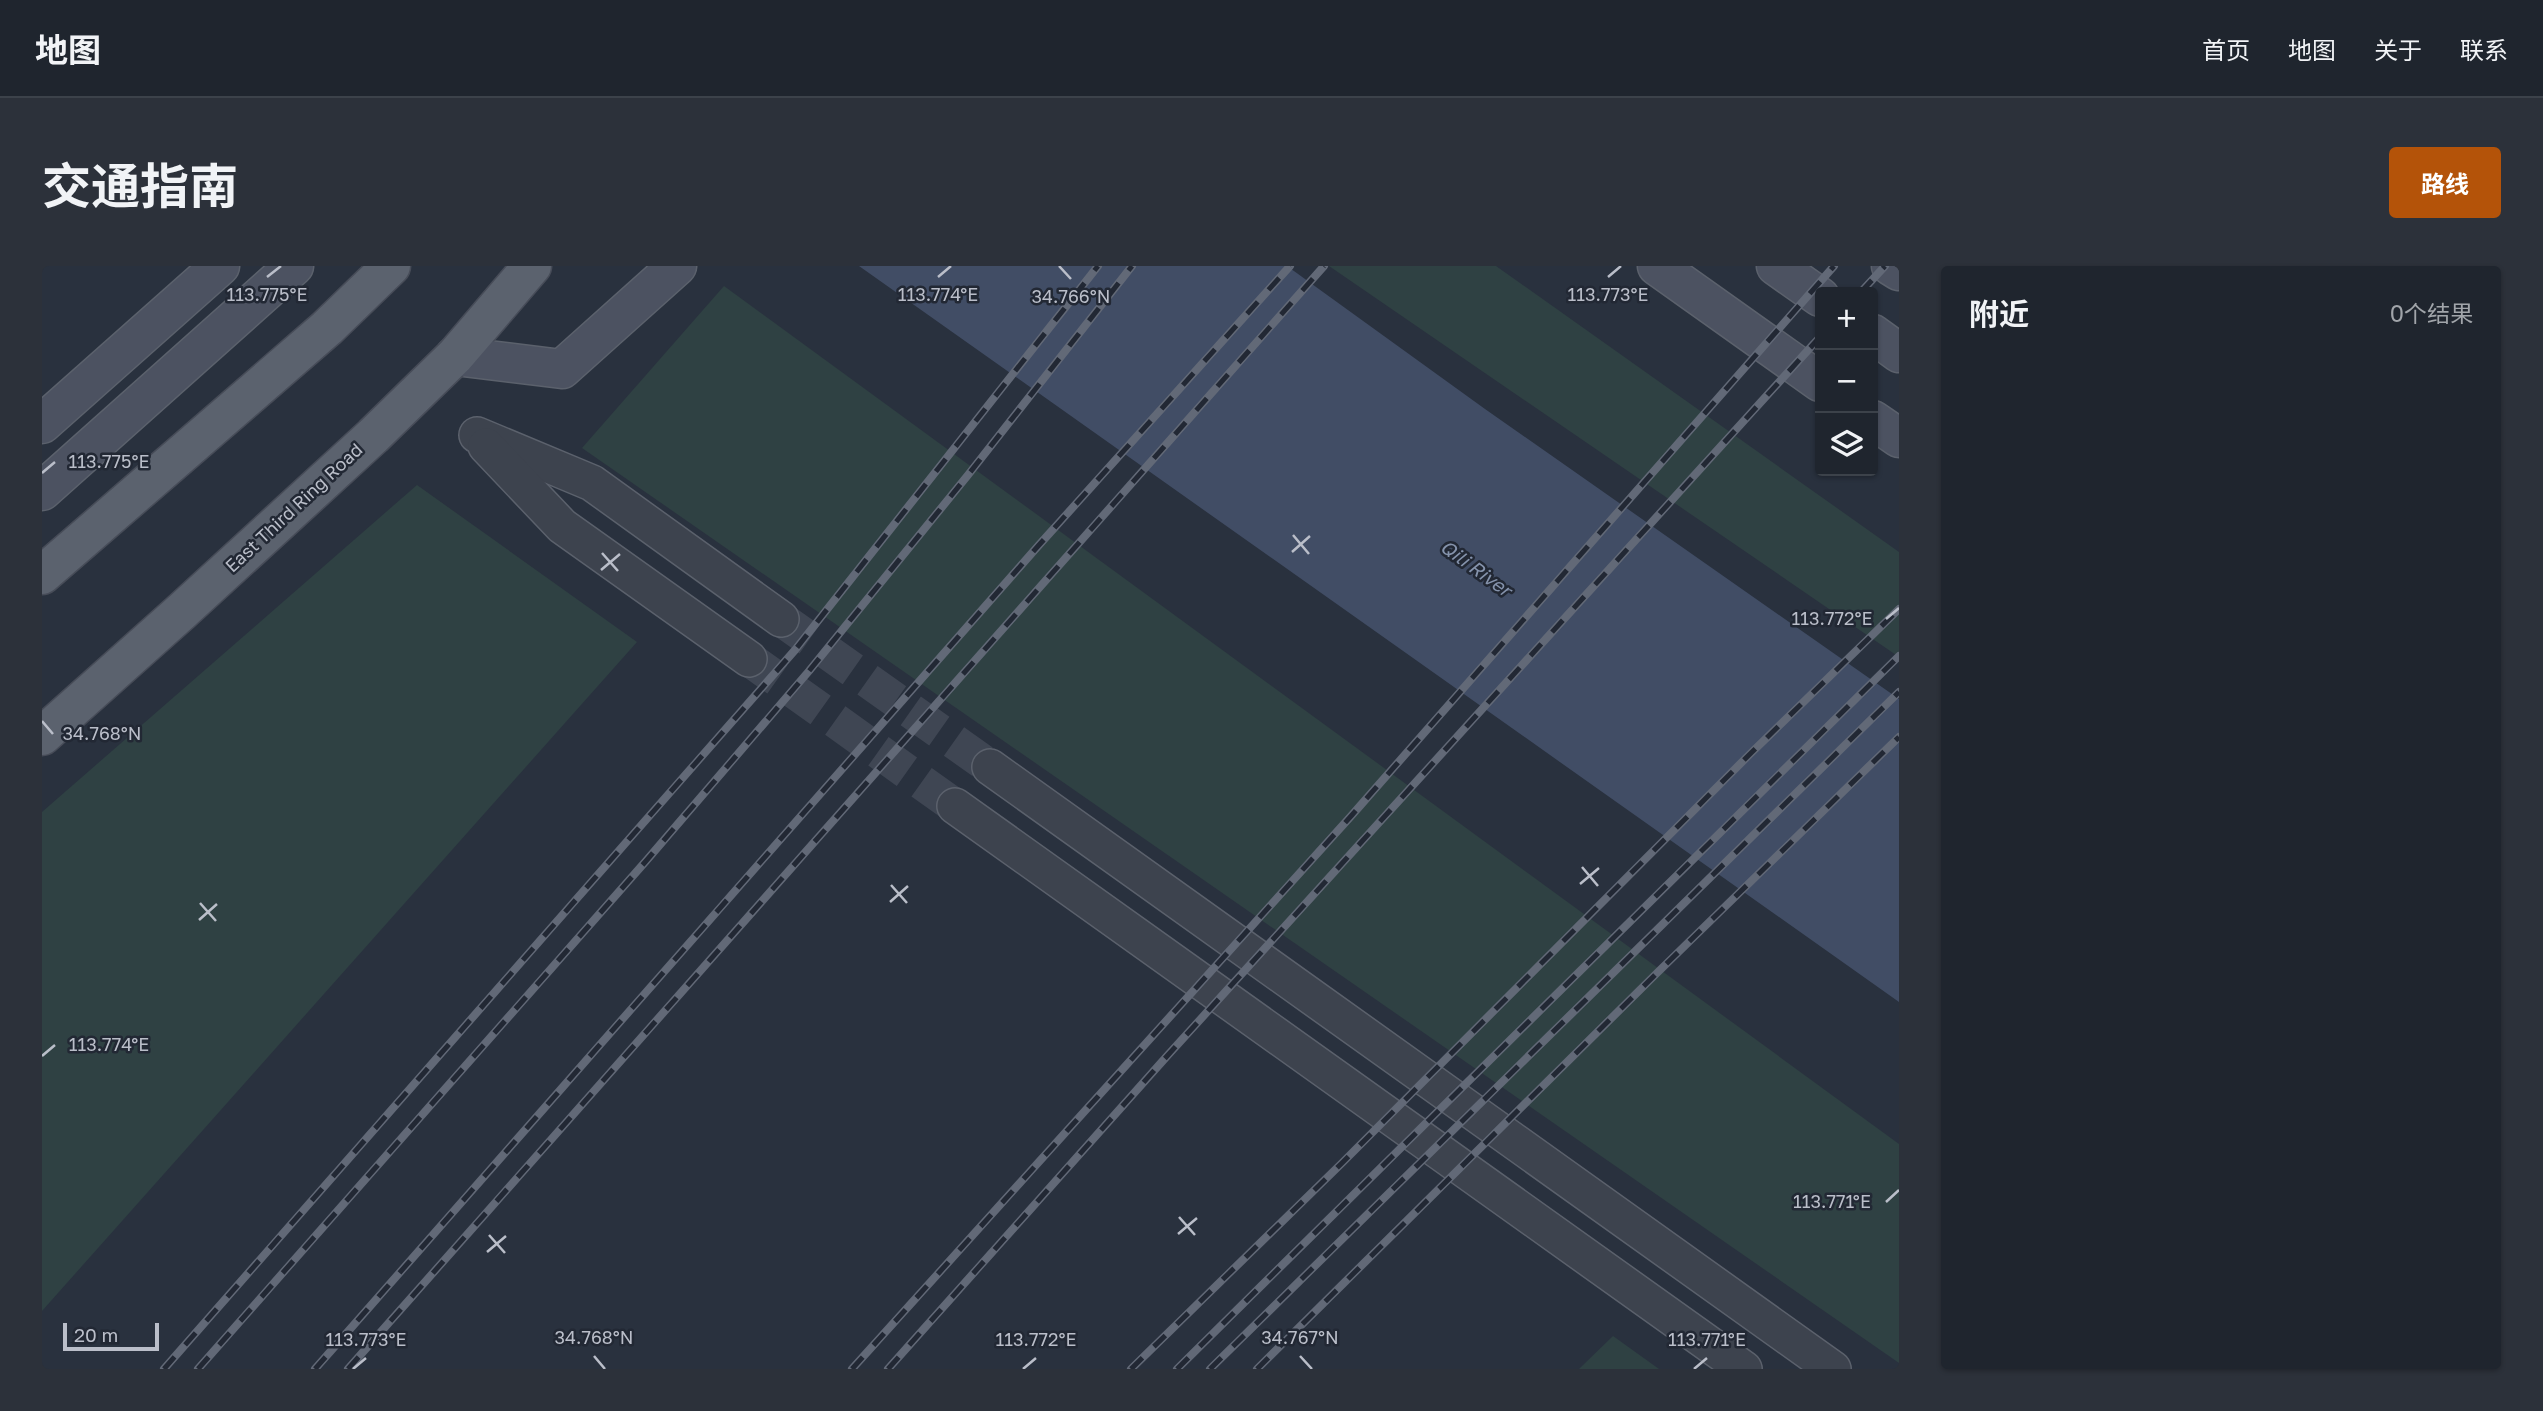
<!DOCTYPE html>
<html lang="zh">
<head>
<meta charset="utf-8">
<style>
  :root { --surface:#1f252e; --page:#2c313a; --text:#f1f3f6; --muted:#a1a5aa; --line:#3c424a; --accent:#b45309 }
  body { margin:0; font-family:"Golos Text","Noto Sans SC",sans-serif; background:var(--page); color:var(--text) }
  .controls { position:absolute; right:21px; top:21px; display:grid; overflow:hidden; border-radius:7px; box-shadow:0 2px 5px #0004 }
  .controls button { width:63px; height:63px; display:grid; place-items:center; padding:0; border:0; border-bottom:2px solid var(--line); background:var(--surface); color:var(--text); font:35px sans-serif }
  .scale { position:absolute; left:21px; bottom:18px; width:96px; box-sizing:border-box; padding-left:7px; border:4px solid #babec9; border-top:0; font-size:19px; line-height:24px; white-space:nowrap; color:#babec9; -webkit-text-stroke:5px #222834; paint-order:stroke }
  .list { margin:0; padding:0; list-style:none }
  h2 { display:flex; justify-content:space-between; align-items:center; height:91px; margin:0; padding:0 28px; font-size:30px }
  h2 small { font-size:23px; font-weight:400; color:var(--muted) }
  .icon { flex:none; width:38px; height:38px; fill:none; stroke:currentColor; stroke-width:2; stroke-linecap:round; stroke-linejoin:round }
  .map { position:relative; flex:none; width:1857px; height:1103px; overflow:hidden; border-radius:7px }
  header { display:flex; align-items:center; gap:42px; box-sizing:border-box; height:98px; padding:0 35px; background:var(--surface); border-bottom:2px solid var(--line) }
  header strong { font-size:33px }
  nav { display:flex; gap:38px; margin-inline-start:auto; font-size:24px }
  .intro { display:flex; align-items:center; justify-content:space-between; box-sizing:border-box; height:168px; padding:0 42px }
  h1 { margin:0; font-size:49px }
  .button { padding:18px 32px; border-radius:7px; background:var(--accent); color:#fff; font-size:24px; font-weight:700 }
  main { display:flex; gap:42px; padding:0 42px }
  aside { flex:1; background:var(--surface); border-radius:7px; box-shadow:0 2px 5px #0004 }
  .map>svg:first-child { display:block }
  .green { fill:#2f4143 }
  .water { fill:#414d65 }
  .lines { fill:none; stroke-linecap:round; stroke-linejoin:round }
  .street-tunnel { stroke:#3f4653; stroke-width:35; stroke-dasharray:35 18; stroke-linecap:butt }
  .street-casing { stroke:#5b616c; stroke-width:38 }
  .secondary-casing { stroke:#5b616c; stroke-width:41 }
  .primary-casing { stroke:#474c58; stroke-width:41 }
  .street { stroke:#3d434e; stroke-width:35 }
  .secondary { stroke:#4c5261; stroke-width:38 }
  .primary { stroke:#5b626e; stroke-width:38 }
  .rail-casing { stroke:#626977; stroke-width:8 }
  .rail { stroke:#222834; stroke-width:5; stroke-dasharray:16; stroke-linecap:butt }
  .ticks { fill:none; stroke:#babec9; stroke-width:2.5 }
  .labels { text-anchor:middle; stroke-width:5; stroke-linejoin:round; paint-order:stroke }
  .street-label { font-size:18px; fill:#babec9; stroke:#222834 }
  .water-label { font-size:19px; font-style:italic; fill:#8593ac; stroke:#222834 }
  .ticks-label { font-size:18px; text-anchor:middle; fill:#babec9; stroke:#222834; stroke-width:5; stroke-linejoin:round; paint-order:stroke }
</style>
</head>
<body>
<header>
<strong>地图</strong>
<nav><a>首页</a><a>地图</a><a>关于</a><a>联系</a></nav>
</header>
<div class="intro"><h1>交通指南</h1><a class="button">路线</a></div>
<main>
<div class="map">
<svg width="1857" height="1103" viewBox="0 0 1857 1103">
  <rect width="100%" height="100%" fill="#29313e"/>
  <g class="green">
    <polygon points="1287,0 1454,0 1857,286 1857,391"/>
    <polygon points="682,20 1857,878 1857,1097 540,182"/>
    <polygon points="375,219 595,376 0,1045 0,546"/>
    <polygon points="1571,1070 1617,1103 1537,1103"/>
  </g>
  <polygon class="water" points="817,0 1245,0 1443,143 1857,433 1857,736"/>
  <g class="lines">
    <g class="street-tunnel">
      <polyline points="739,353 948,501"/>
      <polyline points="707,393 913,540"/>
    </g>
    <defs>
      <g id="street">
        <polyline points="435,169 550,217 739,353"/>
        <polyline points="444,180 520,260 707,393"/>
        <polyline points="948,501 1791,1103"/>
        <polyline points="913,540 1702,1103"/>
      </g>
      <g id="secondary">
        <polyline points="1615,0 1778,116"/>
        <polyline points="1734,0 1778,31"/>
        <polyline points="1849,0 1857,5"/>
        <polyline points="1831,68 1857,87"/>
        <polyline points="413,90 520,103 635,0"/>
        <polyline points="1831,154 1857,172"/>
        <polyline points="0,158 178,0"/>
        <polyline points="0,225 252,0"/>
      </g>
      <g id="primary">
        <polyline points="0,309 285,62 349,0"/>
        <polyline points="0,470 139,346 331,170 413,90 490,0"/>
      </g>
    </defs>
    <use href="#street" class="street-casing"/>
    <use href="#secondary" class="secondary-casing"/>
    <use href="#primary" class="primary-casing"/>
    <use href="#street" class="street"/>
    <use href="#secondary" class="secondary"/>
    <use href="#primary" class="primary"/>
    <defs>
      <g id="rail">
        <polyline points="1819,26 1843,0"/>
        <polyline points="122,1103 753,384 1056,0"/>
        <polyline points="156,1103 604,595 767,405 926,209 1090,0"/>
        <polyline points="273,1103 997,279 1248,0"/>
        <polyline points="306,1103 1282,0"/>
        <polyline points="810,1103 1310,549 1792,0"/>
        <polyline points="846,1103 1126,789 1778,71"/>
        <polyline points="1089,1103 1300,897 1708,488 1857,343"/>
        <polyline points="1135,1103 1857,390"/>
        <polyline points="1168,1103 1857,426"/>
        <polyline points="1215,1103 1616,706 1857,471"/>
      </g>
    </defs>
    <use href="#rail" class="rail-casing"/>
    <use href="#rail" class="rail"/>
  </g>
  <path class="ticks" d="M1017,0L1029,13M225,11L239,0M896,11L909,0M1566,11L1579,0M0,207L13,196M1251,269L1267,288M1250,286L1268,270M560,287L576,305M559,304L578,288M1844,353L1857,342M0,455L11,468M1540,601L1556,620M1538,618L1557,602M849,619L865,637M848,636L866,620M158,637L174,655M157,654L175,638M0,790L13,779M1844,936L1857,924M1137,951L1153,969M1136,968L1155,952M447,969L463,987M445,986L464,970M552,1090L563,1103M1258,1090L1270,1103M311,1103L324,1092M981,1103L994,1092M1652,1103L1665,1092"/>
  <g class="labels">
    <g class="street-label">
      <text transform="translate(252 242) rotate(-43)" y="6">East Third Ring Road</text>
    </g>
    <g class="water-label">
      <text transform="translate(1434 302) rotate(36)" y="7">Qili River</text>
    </g>
  </g>
  <g class="ticks-label">
    <text x="225" y="35">113.775°E</text>
    <text x="896" y="35">113.774°E</text>
    <text x="1566" y="35">113.773°E</text>
    <text x="1029" y="37">34.766°N</text>
    <text x="67" y="202">113.775°E</text>
    <text x="1790" y="359">113.772°E</text>
    <text x="60" y="474">34.768°N</text>
    <text x="67" y="785">113.774°E</text>
    <text x="1790" y="942">113.771°E</text>
    <text x="552" y="1078">34.768°N</text>
    <text x="1258" y="1078">34.767°N</text>
    <text x="324" y="1080">113.773°E</text>
    <text x="994" y="1080">113.772°E</text>
    <text x="1665" y="1080">113.771°E</text>
  </g>
</svg>
<div class="controls">
<button>+</button>
<button>−</button>
<button><svg class="icon" aria-label="layers" viewBox="0 0 24 24"><path d="M12 4l9 5-9 5-9-5zM3 14l9 5 9-5"/></svg></button>
</div>
<div class="scale">20 m</div>
</div>
<aside>
<h2>附近<small>0个结果</small></h2>
<ul class="list">
</ul>
</aside>
</main>
</body>
</html>
